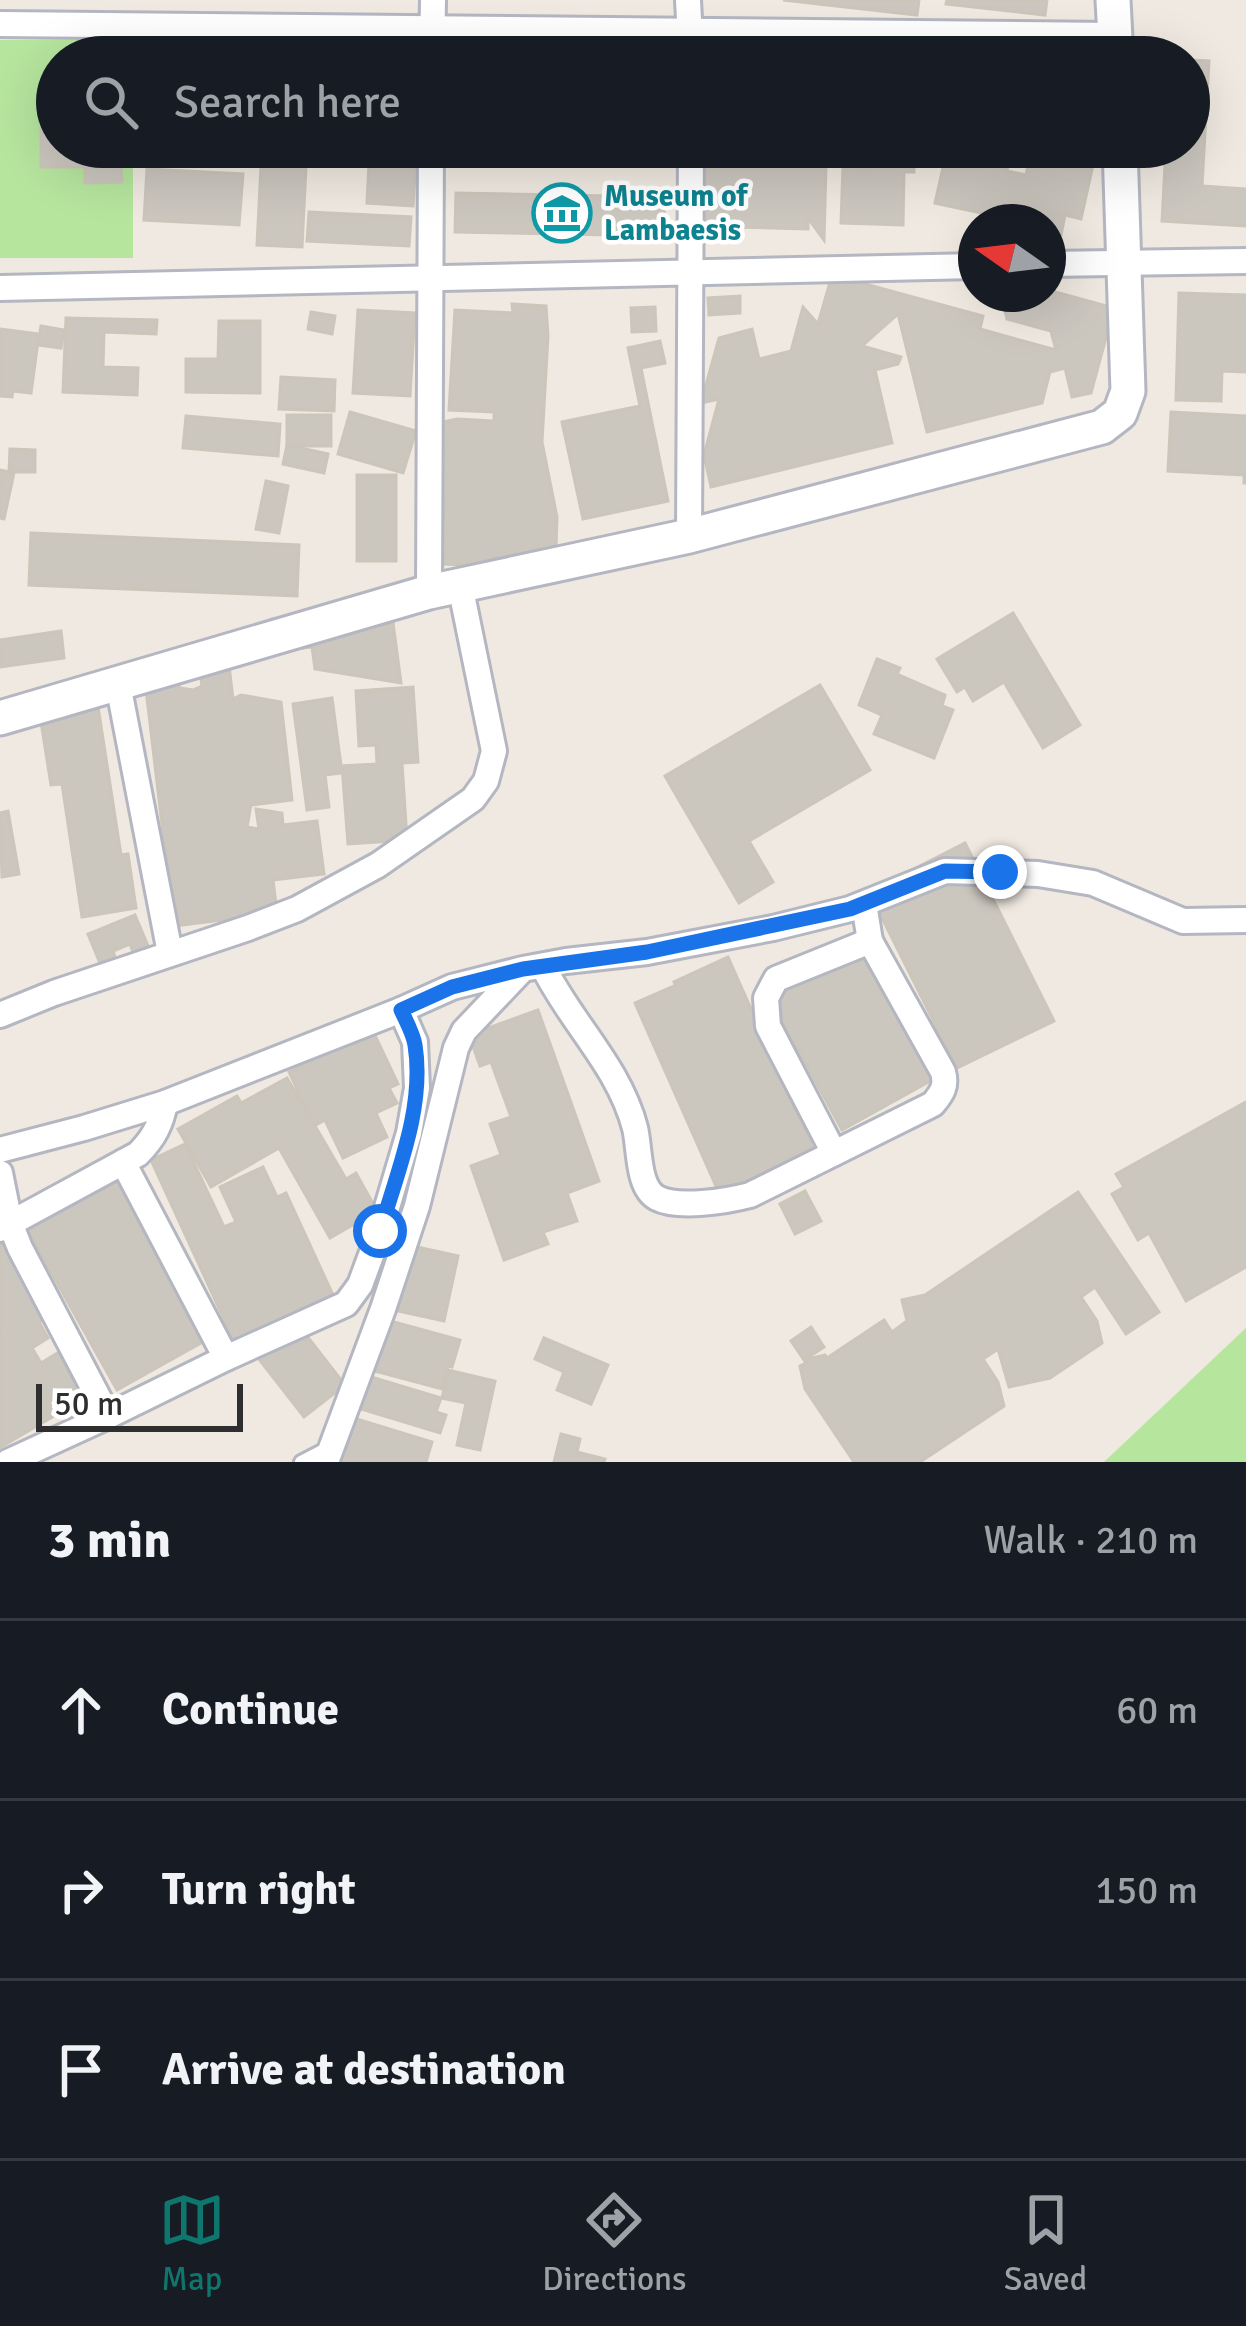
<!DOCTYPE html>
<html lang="en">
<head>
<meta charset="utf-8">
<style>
  :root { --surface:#171b24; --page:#242831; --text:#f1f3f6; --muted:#9ea1a6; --line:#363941; --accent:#0f766e }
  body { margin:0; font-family:Signika,sans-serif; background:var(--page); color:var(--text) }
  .compass { position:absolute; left:958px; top:204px; width:108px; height:108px; border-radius:50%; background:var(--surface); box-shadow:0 12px 48px #0002; rotate:284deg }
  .scale { position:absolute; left:36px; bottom:30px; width:207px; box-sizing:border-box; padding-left:12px; border:6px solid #2e2e2e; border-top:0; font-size:33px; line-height:42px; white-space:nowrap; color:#2e2e2e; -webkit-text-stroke:9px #fff; paint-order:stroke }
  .stop { position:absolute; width:36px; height:36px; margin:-27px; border:9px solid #1a73e8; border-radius:50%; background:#fff }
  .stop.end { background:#1a73e8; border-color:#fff; box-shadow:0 3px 12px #0008 }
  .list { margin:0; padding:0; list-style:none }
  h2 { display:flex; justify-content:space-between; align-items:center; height:156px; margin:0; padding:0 48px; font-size:51px }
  h2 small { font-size:39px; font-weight:400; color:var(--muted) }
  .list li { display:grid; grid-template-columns:78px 1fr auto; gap:36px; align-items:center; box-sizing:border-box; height:180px; padding:0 48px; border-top:3px solid var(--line) }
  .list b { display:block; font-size:45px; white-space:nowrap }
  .list em { font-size:39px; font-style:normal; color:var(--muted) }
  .icon { flex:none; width:66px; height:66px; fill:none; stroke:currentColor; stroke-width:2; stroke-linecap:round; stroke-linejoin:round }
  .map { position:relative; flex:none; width:1246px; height:1462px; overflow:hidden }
  .search { position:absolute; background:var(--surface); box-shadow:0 12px 48px #0002; left:36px; right:36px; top:36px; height:132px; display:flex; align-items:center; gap:30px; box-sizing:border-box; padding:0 42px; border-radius:66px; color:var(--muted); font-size:45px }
  .sheet { height:696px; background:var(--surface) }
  nav { display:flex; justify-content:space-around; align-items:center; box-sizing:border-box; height:168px; border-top:3px solid var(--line); background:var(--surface); font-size:33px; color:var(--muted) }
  nav a { display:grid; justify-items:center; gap:6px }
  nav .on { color:var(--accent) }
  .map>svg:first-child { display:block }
  .green { fill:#b6e59e }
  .building { fill:#cbc7bf; stroke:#cbc5ba; stroke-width:3 }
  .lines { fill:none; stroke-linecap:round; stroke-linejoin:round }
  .lane-casing { stroke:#b4b7c1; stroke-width:18 }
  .street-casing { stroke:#b4b7c1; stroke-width:30 }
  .secondary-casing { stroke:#b4b7c1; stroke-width:39 }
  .lane { stroke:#fff; stroke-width:12 }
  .street { stroke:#fff; stroke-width:24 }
  .secondary { stroke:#fff; stroke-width:33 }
  .route { stroke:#1a73e8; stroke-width:15 }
  .labels { text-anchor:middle; stroke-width:9; stroke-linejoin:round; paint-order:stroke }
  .culture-label { font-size:30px; font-weight:bold; fill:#0d838f; stroke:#fff; text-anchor:start }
</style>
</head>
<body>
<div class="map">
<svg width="1246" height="1462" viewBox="0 0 1246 1462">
  <rect width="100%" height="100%" fill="#efe9e1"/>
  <g class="green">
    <polygon points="133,39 133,57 57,57 57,147 133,147 133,258 0,258 0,40"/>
    <polygon points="1246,1328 1246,1462 1104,1462"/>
  </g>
  <g class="building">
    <polygon points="783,0 919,0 917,15"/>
    <polygon points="947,0 1047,0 1045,15 946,4"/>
    <polygon points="134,19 208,26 205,57 166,57 167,54 131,51"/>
    <polygon points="915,33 998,52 996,57 909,57"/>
    <polygon points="736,35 789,37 788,57 699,57 735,57"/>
    <polygon points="864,36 900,47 897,57 858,57"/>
    <polygon points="1189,60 1209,61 1202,186 1246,189 1246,226 1162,221 1166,147 1189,147"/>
    <polygon points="41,129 57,129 57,147 132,147 132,166 121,166 122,182 85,183 85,167 41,167"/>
    <polygon points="262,147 307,147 302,247 257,245"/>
    <polygon points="360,147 417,147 413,206 367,203 369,163 359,162"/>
    <polygon points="696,147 856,147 855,168 872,169 873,151 914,152 914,172 904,172 903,225 841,223 843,166 838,157 826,165 824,240 808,218 808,229 694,226"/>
    <polygon points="936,147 1012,147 1007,171 1026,175 1032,147 1097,147 1081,219 1065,215 1061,235 1048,232 1048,222 1002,222 985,218 986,214 935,203 944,163 933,161"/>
    <polygon points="147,169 243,174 239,225 144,220"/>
    <polygon points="456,193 665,197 664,236 455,232"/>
    <polygon points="309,212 411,217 409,246 307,241"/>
    <polygon points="832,275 983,316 980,329 1056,350 1051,331 1007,319 1001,294 1048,294 1048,290 1114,308 1091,393 1072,397 1065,368 1050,372 1042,403 927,432 898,314 862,346 901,357 898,364 875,370 892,443 711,487 704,455 719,399 701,403 719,338 752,329 759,359 791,351 803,307 818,324"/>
    <polygon points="1179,293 1246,295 1246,372 1222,371 1221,401 1176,400"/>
    <polygon points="740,296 740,313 709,315 708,298"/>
    <polygon points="512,304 546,306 548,336 542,442 557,517 556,546 465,565 443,564 436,531 443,422 457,419 494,421 494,412 449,410 455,310 513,313"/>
    <polygon points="655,307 656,331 632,332 631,308"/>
    <polygon points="358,310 415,313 410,396 353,393"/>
    <polygon points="311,312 335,316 332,334 308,329"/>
    <polygon points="66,318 157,320 156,334 104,332 103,367 138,368 137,395 63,392"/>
    <polygon points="219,321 260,321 260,393 186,392 186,359 218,359"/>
    <polygon points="41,326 64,330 61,348 38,345"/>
    <polygon points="0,329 39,334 31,393 13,391 12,397 0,396"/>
    <polygon points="660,341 665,363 641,368 668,501 583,519 562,422 640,406 628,348"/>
    <polygon points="281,377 335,380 334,411 279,409"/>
    <polygon points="350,412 416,431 403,473 338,454"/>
    <polygon points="1171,412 1246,416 1246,483 1244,483 1244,475 1168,471"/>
    <rect x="287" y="415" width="44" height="31"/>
    <polygon points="186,416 280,424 278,456 183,448"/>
    <polygon points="287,445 328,454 324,473 283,464"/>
    <polygon points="10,449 35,450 35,472 9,472"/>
    <polygon points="0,470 14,473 4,519 0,518"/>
    <rect x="357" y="475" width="39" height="86"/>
    <polygon points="266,481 288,486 279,533 256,529"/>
    <polygon points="31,533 299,545 297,596 29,585"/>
    <polygon points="343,612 352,629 393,623 401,683 315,669 312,647 228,657 233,699 241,695 281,702 292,800 251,805 247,827 259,829 256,809 282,813 283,825 317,821 324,874 273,880 277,913 174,926 145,681 175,677 180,688 193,690 202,686 198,658 272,619 311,615 314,640 340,637"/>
    <polygon points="1013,613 1080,725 1043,748 1004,682 973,701 965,687 957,692 937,659"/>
    <polygon points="61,631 64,658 0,667 0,640"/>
    <polygon points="877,659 900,668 897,674 945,695 942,706 953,710 934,758 874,734 882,715 859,705"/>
    <polygon points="94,681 121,855 128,854 136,908 82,917 62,784 51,785 36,690"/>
    <polygon points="820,685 870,770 749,841 773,882 739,903 665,776"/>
    <polygon points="413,687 418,762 402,763 407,840 348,844 342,766 377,764 376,745 359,746 356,691"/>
    <polygon points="332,698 342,773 325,775 329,807 307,810 293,704"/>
    <polygon points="8,811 19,874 2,877 0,813"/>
    <polygon points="965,843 1054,1021 957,1068 869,892"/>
    <polygon points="135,915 148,946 133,952 130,944 113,951 115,957 100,963 88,934"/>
    <polygon points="858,938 934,1079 842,1130 769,996"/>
    <polygon points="728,957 814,1151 719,1193 635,1003 676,985 674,982"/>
    <polygon points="538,1010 599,1181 567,1193 577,1221 543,1232 548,1244 504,1260 471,1166 501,1155 490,1124 511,1117 491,1062 480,1066 469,1035"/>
    <polygon points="371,1027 398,1084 389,1088 397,1103 376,1113 387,1137 343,1158 325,1120 314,1126 289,1072 320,1057 318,1052"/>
    <polygon points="287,1078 346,1179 356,1173 377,1211 330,1238 279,1148 211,1187 178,1129 237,1096 241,1103"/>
    <polygon points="1246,1102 1246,1267 1186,1301 1149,1233 1138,1240 1112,1194 1124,1187 1116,1174"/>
    <polygon points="185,1144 224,1227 236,1222 220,1187 263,1167 277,1197 286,1193 333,1295 234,1341 151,1160"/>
    <polygon points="117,1171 210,1338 117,1390 27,1229 72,1203"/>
    <polygon points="805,1191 821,1221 795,1234 780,1204"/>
    <polygon points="1078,1192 1159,1312 1126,1334 1095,1287 1081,1297 1097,1321 1102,1343 1050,1378 1009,1387 998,1349 983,1359 998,1382 1004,1406 920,1462 854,1462 805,1389 800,1366 806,1363 791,1341 811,1327 824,1347 804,1360 825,1355 827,1358 884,1320 892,1332 907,1321 902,1300 925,1295"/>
    <polygon points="0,1240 45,1319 39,1322 48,1338 32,1348 41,1363 59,1352 85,1398 1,1447"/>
    <polygon points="408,1245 458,1256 444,1321 394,1310"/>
    <polygon points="383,1319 460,1340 452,1367 448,1366 442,1389 356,1366"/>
    <polygon points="296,1322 345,1385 304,1417 255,1354"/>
    <polygon points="544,1338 608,1365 591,1404 557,1390 564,1372 535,1359"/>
    <polygon points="448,1370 495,1381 480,1450 457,1445 466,1403 442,1398"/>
    <polygon points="358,1373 441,1398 436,1412 446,1415 440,1433 348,1405"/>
    <polygon points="350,1417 432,1442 426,1462 336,1462"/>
    <polygon points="561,1434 580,1439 577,1452 605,1459 604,1462 554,1462"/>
  </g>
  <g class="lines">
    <defs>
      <polyline id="lane" points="301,1462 326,1449"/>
      <g id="street">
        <polyline points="688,0 691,57"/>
        <polyline points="0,24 1115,35"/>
        <polyline points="432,57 433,0"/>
        <polyline points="1048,264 1246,261"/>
        <polyline points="0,288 976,266"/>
        <polyline points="689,536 691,147"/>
        <polyline points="429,592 431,147"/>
        <polyline points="118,684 170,953"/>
        <path d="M543,966C570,1022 619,1066 635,1128C640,1148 637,1187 657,1198C678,1209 727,1201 750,1195L933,1104C942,1093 947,1086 943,1072L870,941L864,904"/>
        <polyline points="0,1015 54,993 248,928 297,909 378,865 473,799 486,781 494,751 460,585"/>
        <polyline points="0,1150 84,1128 165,1103 401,1010 452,987 523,969 566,961 647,952 773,928 850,909 945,871 1038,874 1093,883 1183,921 1246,920"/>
        <polyline points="834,1153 768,1026 766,998 776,979 870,941"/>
        <polyline points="123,1162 226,1358"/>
        <polyline points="0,1173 10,1223 20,1248 108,1416"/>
        <path d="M0,1229L138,1154C154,1138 161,1124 165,1103"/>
        <polyline points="8,1462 108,1416 226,1358 346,1304 360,1285 380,1231 409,1133 417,1088 415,1042 401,1010"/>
        <polyline points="326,1462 383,1309 417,1206 456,1048 464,1031 522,970"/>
      </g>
      <g id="secondary">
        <polyline points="1113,0 1116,57"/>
        <polyline points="0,718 429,592 689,536 1102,427 1120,413 1128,391 1120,147"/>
      </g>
    </defs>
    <use href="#lane" class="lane-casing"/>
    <use href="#street" class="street-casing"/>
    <use href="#secondary" class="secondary-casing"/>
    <use href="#lane" class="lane"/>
    <use href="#street" class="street"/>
    <use href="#secondary" class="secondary"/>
  </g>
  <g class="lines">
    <path class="route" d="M380,1231C397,1173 425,1107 415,1045C413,1033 406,1021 401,1010L452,987L523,969L647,952L850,909L945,871L1000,872"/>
  </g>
  <defs>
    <symbol id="museum-ring" viewBox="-11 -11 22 22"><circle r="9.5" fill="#fff" stroke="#0f9aa8" stroke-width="1.5"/><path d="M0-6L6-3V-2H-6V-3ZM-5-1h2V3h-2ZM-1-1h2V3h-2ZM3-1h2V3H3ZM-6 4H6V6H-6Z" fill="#0f9aa8"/></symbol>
  </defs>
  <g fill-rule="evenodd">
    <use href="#museum-ring" x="529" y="180" width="66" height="66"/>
  </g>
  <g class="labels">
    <g class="culture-label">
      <text x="604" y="206">Museum of<tspan x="604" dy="34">Lambaesis</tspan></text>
    </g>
  </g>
</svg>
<svg class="compass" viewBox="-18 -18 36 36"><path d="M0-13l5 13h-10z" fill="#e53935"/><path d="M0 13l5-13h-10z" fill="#9ea1a6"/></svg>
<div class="scale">50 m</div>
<div class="stop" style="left:380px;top:1231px"></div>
<div class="stop end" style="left:1000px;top:872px"></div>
<div class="search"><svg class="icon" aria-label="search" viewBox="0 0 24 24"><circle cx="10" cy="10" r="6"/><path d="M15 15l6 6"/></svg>Search here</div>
</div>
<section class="sheet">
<h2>3 min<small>Walk · 210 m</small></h2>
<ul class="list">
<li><svg class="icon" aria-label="ahead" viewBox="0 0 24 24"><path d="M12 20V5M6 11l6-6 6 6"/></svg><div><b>Continue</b></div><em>60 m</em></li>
<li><svg class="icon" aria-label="right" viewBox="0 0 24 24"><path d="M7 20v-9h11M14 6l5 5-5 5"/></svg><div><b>Turn right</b></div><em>150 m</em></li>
<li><svg class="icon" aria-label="arrive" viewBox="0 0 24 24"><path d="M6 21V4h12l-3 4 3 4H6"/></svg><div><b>Arrive at destination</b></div></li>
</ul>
</section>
<nav>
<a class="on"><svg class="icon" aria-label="map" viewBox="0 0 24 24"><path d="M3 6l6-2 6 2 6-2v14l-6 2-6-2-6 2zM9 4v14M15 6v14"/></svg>Map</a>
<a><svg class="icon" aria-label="directions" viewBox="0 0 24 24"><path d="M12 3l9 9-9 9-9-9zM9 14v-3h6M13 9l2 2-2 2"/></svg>Directions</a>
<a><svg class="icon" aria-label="saved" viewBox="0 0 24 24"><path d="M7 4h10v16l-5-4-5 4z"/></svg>Saved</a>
</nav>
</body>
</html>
